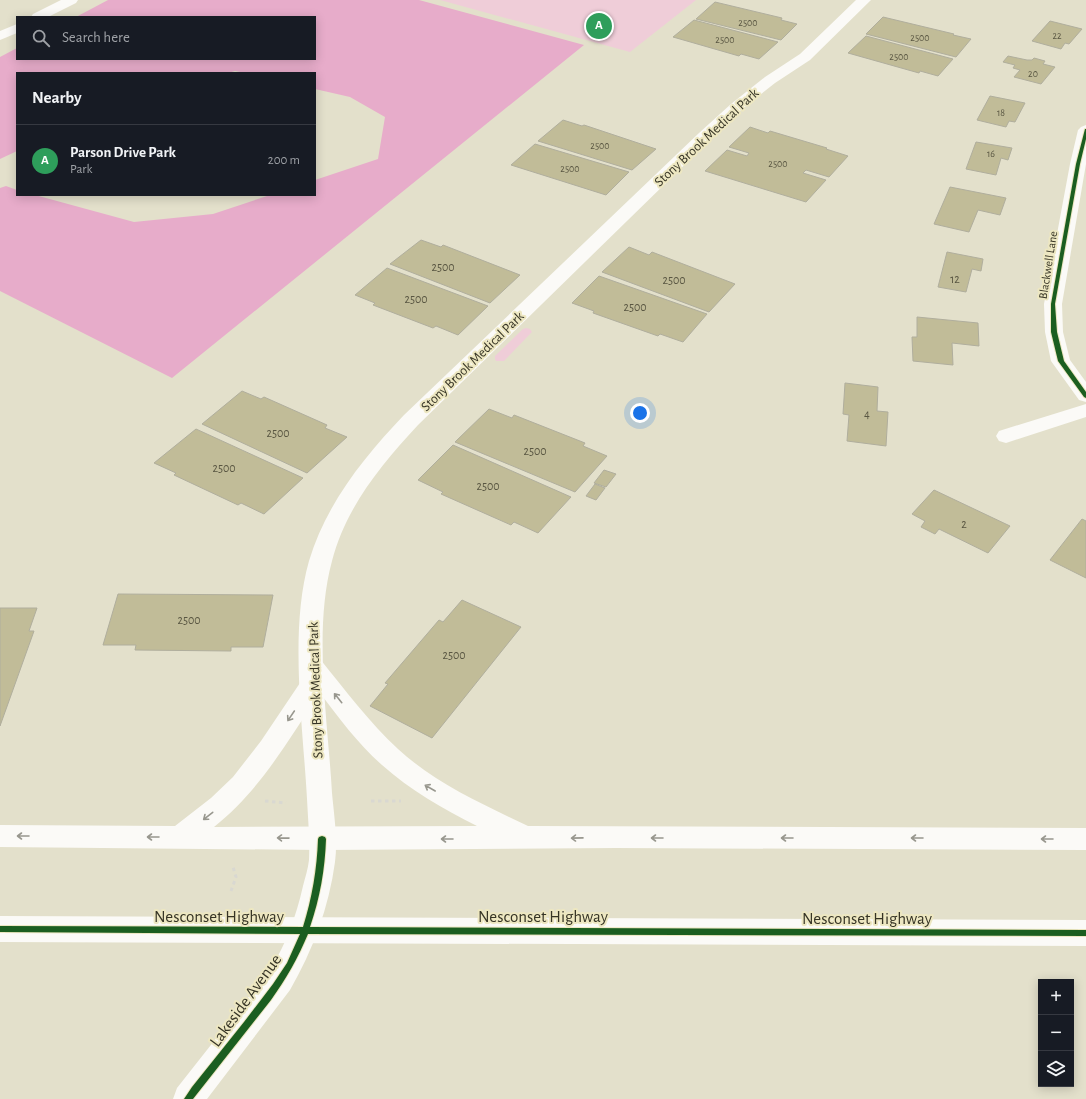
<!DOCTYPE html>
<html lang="en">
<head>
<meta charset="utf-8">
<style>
  :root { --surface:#171b24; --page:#20242c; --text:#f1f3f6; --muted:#9ea1a6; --line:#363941; --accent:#73705f }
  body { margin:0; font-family:"Alegreya Sans",sans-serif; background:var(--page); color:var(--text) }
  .controls { position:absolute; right:12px; bottom:12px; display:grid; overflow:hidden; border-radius:0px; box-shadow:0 2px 10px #0003 }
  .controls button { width:36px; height:36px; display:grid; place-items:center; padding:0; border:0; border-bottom:1px solid var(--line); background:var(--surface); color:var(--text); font:20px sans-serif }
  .you { position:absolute; left:640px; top:413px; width:14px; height:14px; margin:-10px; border:3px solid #fff; border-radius:50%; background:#1a73e8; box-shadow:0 0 0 6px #1a73e833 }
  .badge { display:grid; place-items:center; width:26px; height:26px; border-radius:50%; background:var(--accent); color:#fff; font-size:13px; font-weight:700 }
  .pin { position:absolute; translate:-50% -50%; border:2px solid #fff; box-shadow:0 1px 4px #0006 }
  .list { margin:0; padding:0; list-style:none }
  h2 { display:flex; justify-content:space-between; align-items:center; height:52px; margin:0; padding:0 16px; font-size:17px }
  h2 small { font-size:13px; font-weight:400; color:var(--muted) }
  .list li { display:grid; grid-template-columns:26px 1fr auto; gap:12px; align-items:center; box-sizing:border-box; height:72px; padding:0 16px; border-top:1px solid var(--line) }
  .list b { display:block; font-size:15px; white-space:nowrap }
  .list p { margin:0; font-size:13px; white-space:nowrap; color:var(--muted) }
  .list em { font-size:13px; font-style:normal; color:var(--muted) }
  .icon { flex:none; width:22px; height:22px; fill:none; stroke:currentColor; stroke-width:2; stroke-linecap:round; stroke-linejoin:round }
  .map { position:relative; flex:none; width:1086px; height:1099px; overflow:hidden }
  .search { position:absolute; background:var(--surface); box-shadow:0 2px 10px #0003; left:16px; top:16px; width:300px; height:44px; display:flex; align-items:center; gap:10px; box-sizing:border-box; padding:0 14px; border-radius:0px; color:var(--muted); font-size:15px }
  .panel { position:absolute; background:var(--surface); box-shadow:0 2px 10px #0003; left:16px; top:72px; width:300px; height:124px; border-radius:0px }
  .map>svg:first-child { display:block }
  .green { fill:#efcdd8 }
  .forest { fill:#e7acca }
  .building { fill:#c1bc98; stroke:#b0ae9d }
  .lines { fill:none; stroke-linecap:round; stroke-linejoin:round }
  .path { stroke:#d9d8d1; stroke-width:3; stroke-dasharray:3.5 3.5; stroke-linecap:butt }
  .minor { fill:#fbfaf7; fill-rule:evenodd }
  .highway { fill:#fbfaf7; fill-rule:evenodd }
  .cycleway-casing { stroke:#ede7c1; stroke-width:2 }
  .cycleway { fill:#1b5e20; fill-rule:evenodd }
  .oneway { stroke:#98978e }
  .labels { text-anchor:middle; stroke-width:4; stroke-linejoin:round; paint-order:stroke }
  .far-number-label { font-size:10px; fill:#595642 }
  .far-street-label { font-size:12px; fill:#363425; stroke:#ede7c1 }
  .number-label { font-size:12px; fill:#595642 }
  .street-label { font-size:14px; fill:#363425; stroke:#ede7c1 }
  .near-street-label { font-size:17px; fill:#363425; stroke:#ede7c1 }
</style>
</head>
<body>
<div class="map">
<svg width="1086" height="1099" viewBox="0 0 1086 1099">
  <rect width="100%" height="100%" fill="#e3e0cb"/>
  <g class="green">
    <polygon points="440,0 696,0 630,52"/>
    <polygon points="526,328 530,329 532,332 504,361 496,361 495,359 495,356 523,329"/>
  </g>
  <polygon class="forest" points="108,0 419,0 584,45 172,378 0,291 0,188 6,186 17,190 17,195 35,195 134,222 213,214 270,195 315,195 315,180 378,159 385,117 350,97 315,89 315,73 245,73 235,71 228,73 17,73 17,151 0,159 0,57 17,48 17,59 315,59 315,17 76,17"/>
  <g class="building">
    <polygon points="715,2 782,18 781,20 797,24 781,40 696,19"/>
    <polygon points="883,17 954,34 953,35 971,39 956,57 866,34"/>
    <polygon points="694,20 778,42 759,59 741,54 739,56 673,37"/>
    <polygon points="1050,21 1082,29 1069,44 1065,43 1061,49 1032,41"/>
    <polygon points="866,36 953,59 938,76 920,71 919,73 848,53"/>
    <polygon points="1008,56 1027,60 1032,60 1034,58 1045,61 1043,64 1055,67 1041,84 1014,77 1020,70 1013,68 1015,65 1003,62"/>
    <polygon points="990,96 1025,103 1015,122 1009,121 1006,127 977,120"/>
    <polygon points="563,120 582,126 584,125 656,149 632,170 538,141"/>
    <polygon points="750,127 768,133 770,131 827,148 826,149 848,156 829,177 806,170 803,173 826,180 806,202 705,171 727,150 747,156 749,153 729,147"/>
    <polygon points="976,142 1012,148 1008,160 1001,158 996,175 966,169"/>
    <polygon points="535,144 629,172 606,195 511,165"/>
    <polygon points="950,187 1006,198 1000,215 978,210 969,232 934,224"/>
    <polygon points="421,240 441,247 443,245 520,275 490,303 390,264"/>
    <polygon points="629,247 649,255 652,252 735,284 709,312 602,272"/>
    <polygon points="947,252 983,259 981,271 972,269 966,292 938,287"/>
    <polygon points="387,268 488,306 458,335 436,326 433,328 373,305 375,303 355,295"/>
    <polygon points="599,276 707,314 683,342 660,334 658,336 593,313 594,311 572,303"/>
    <polygon points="917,317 978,323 979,346 952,343 953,365 913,361 912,337 917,337"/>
    <polygon points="845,383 878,387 877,411 888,412 886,446 847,441 849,415 843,414"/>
    <polygon points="242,391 261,399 264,397 327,425 325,428 347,437 307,473 202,424"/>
    <polygon points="489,409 512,418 514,415 585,443 583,446 607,456 575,492 455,442"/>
    <polygon points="196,429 303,478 264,514 241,503 238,505 174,475 176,473 154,463"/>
    <polygon points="453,445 571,497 538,533 514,522 511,525 441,494 443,492 418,480"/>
    <polygon points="604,470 616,474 606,487 594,483"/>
    <polygon points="595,484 605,488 596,500 586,496"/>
    <polygon points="934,490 1010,526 988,553 939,529 935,534 921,527 925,521 912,514"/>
    <polygon points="1082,519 1086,521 1086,578 1050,560"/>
    <polygon points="118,594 273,595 263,647 231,647 231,651 135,650 136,645 103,645"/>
    <polygon points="462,600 521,627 432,738 370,706 388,684 385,683 439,620 443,622"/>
    <polygon points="0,608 37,608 29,631 34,631 0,726"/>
  </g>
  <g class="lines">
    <g class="path">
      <polyline points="265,801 286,803"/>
      <polyline points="371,801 401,801"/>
      <polyline points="231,891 236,877 233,867"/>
    </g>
    <g class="minor">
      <polygon points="61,0 78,0 76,3 48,17 31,17 33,14"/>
      <path d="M856,0H871L810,60L775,83L741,110L711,139L418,425C381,465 346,507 332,561C313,630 328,722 332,793C334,815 338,840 335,862C329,907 313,950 290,990L207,1099H173L177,1088L270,970C286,944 296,917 303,886C305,878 308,869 309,860C310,840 308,819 307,799C303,726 289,631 309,561C326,504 364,457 404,415L699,133L731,104L765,77L800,54Z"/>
      <polygon points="17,24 17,33 0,40 0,31"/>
      <polygon points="1086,125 1086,164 1062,304 1063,332 1070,360 1086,382 1086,402 1079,400 1051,361 1045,332 1044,304 1070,164 1078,130 1081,127"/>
      <polygon points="1086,404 1086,417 1006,443 999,441 996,436 999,431"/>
    </g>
    <g class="highway">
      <path d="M312,657L320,659C345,690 369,722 398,749C435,783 482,804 528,826L1086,828V850L616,848L322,850L0,847V825L175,826L211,798L233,777L261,741L304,677H307L300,666L304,659ZM320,693C339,718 358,744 382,765C410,790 443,809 477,826L214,827C262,788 286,743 320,693Z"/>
      <polygon points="0,916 1086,920 1086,946 0,942"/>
    </g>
    <defs>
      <g id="cycleway">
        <polygon points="1085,129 1086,129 1086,139 1080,164 1055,304 1057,332 1064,361 1086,392 1086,398 1084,397 1058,361 1051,332 1051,304 1076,164"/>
        <path d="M322,836L325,837L326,839C325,869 320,898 310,927L1086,930V936L308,934C298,958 286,979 271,1000L193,1099H184L192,1087L244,1022L273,984L287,963L300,934L0,932V926L303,927C312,898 317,869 318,839L319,837Z"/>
      </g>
    </defs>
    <use href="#cycleway" class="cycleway-casing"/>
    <use href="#cycleway" class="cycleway"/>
  </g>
  <defs><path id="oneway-shaft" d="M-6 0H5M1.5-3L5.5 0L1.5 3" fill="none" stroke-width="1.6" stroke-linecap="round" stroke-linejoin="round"/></defs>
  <g class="oneway">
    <use href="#oneway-shaft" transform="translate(338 698) rotate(-129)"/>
    <use href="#oneway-shaft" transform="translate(291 716) rotate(124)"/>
    <use href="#oneway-shaft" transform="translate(430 788) rotate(-150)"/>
    <use href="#oneway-shaft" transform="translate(208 816) rotate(142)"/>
    <use href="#oneway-shaft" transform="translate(23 836) rotate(-180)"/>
    <use href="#oneway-shaft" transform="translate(153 837) rotate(-180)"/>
    <use href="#oneway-shaft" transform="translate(283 838) rotate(-179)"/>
    <use href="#oneway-shaft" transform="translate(577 838) rotate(179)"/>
    <use href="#oneway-shaft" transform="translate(657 838) rotate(-180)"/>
    <use href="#oneway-shaft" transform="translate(787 838) rotate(-180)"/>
    <use href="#oneway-shaft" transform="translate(917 838) rotate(-180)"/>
    <use href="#oneway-shaft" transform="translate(447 839) rotate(180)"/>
    <use href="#oneway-shaft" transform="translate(1047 839) rotate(-180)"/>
  </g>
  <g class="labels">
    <g class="far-number-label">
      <text x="748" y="26">2500</text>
      <text x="1057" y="39">22</text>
      <text x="920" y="41">2500</text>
      <text x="725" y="43">2500</text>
      <text x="899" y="60">2500</text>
      <text x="1033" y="77">20</text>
      <text x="1001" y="116">18</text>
      <text x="600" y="149">2500</text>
      <text x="991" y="157">16</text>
      <text x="778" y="167">2500</text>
      <text x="570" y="172">2500</text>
    </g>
    <g class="far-street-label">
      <text transform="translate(1048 265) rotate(-81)" y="4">Blackwell Lane</text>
    </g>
    <g class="number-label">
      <text x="443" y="271">2500</text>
      <text x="955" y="283">12</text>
      <text x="674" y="284">2500</text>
      <text x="416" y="303">2500</text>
      <text x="635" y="311">2500</text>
      <text x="867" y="418">4</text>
      <text x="278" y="437">2500</text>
      <text x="535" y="455">2500</text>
      <text x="224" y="472">2500</text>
      <text x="488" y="490">2500</text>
      <text x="964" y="528">2</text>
      <text x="189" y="624">2500</text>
      <text x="454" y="659">2500</text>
    </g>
    <g class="street-label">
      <text transform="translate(706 137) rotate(-43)" y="5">Stony Brook Medical Park</text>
      <text transform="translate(472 361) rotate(-44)" y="5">Stony Brook Medical Park</text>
      <text transform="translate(315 690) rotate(-92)" y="5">Stony Brook Medical Park</text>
    </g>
    <g class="near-street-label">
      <text x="219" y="922">Nesconset Highway</text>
      <text x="543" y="922">Nesconset Highway</text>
      <text x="867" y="924">Nesconset Highway</text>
      <text transform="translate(245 1000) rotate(-54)" y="6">Lakeside Avenue</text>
    </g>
  </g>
</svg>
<div class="controls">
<button>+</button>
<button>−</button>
<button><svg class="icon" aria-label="layers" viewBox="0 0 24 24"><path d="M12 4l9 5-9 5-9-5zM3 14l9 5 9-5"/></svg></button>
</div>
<div class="you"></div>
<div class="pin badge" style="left:599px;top:26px;background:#2e9e5b">A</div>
<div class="search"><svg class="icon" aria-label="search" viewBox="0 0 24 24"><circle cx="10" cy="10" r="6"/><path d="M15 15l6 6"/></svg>Search here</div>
<section class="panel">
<h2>Nearby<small></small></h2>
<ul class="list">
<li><span class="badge" style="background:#2e9e5b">A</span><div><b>Parson Drive Park</b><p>Park</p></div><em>200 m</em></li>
</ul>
</section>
</div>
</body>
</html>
